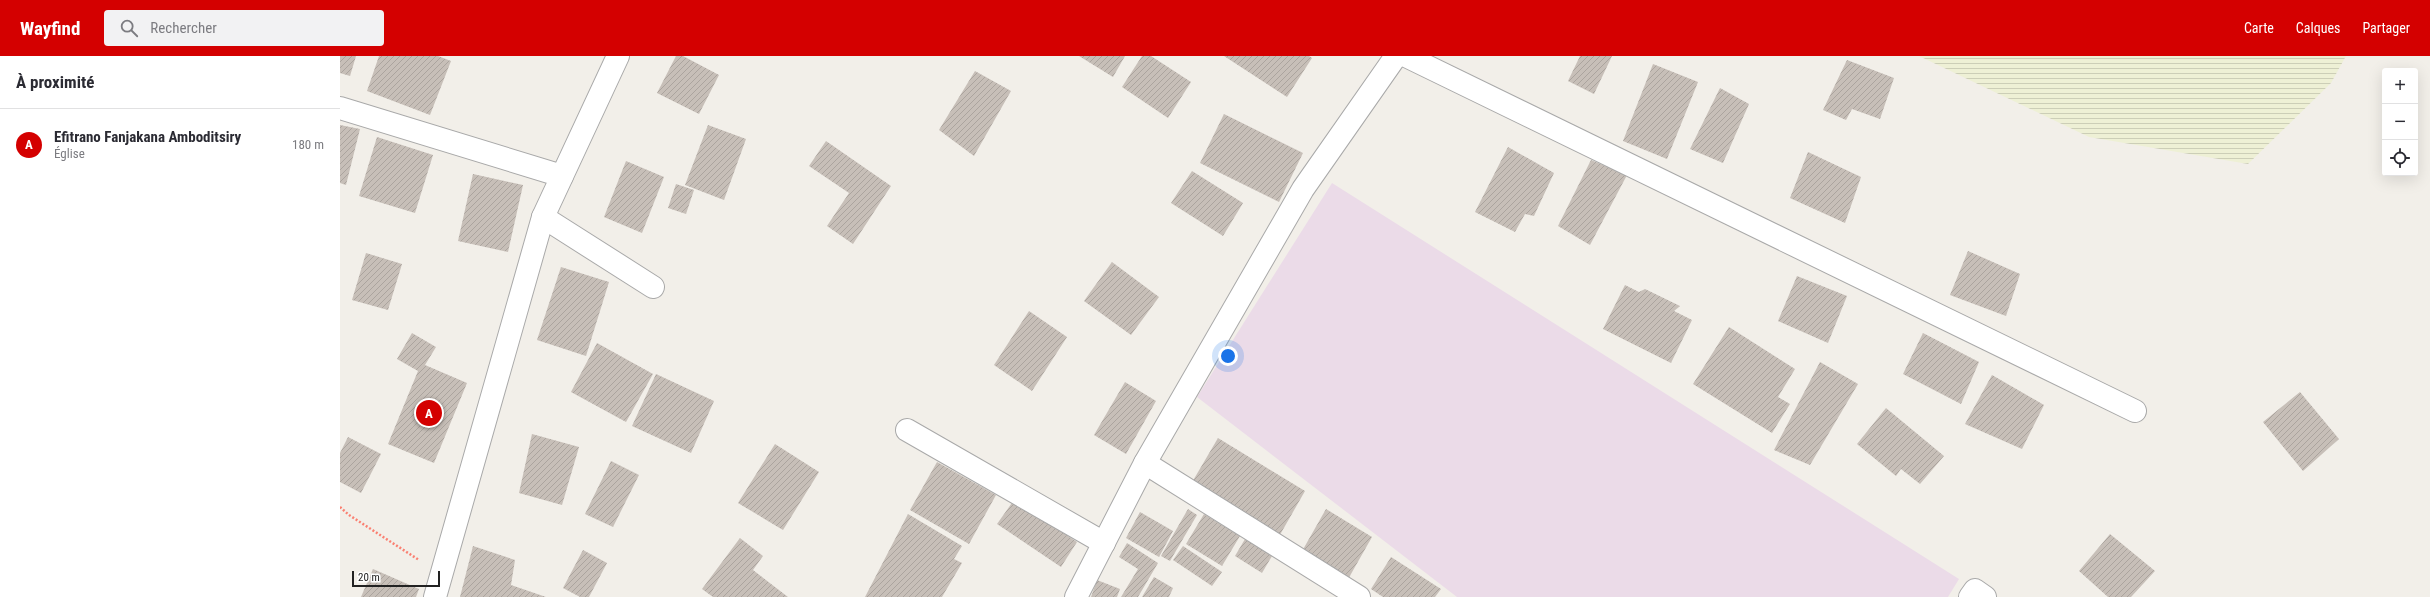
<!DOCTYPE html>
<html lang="fr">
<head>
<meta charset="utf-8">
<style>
  :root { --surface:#fff; --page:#f2f2f3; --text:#2b2b33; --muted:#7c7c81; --line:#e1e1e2; --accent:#d40000 }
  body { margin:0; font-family:"Roboto Condensed",sans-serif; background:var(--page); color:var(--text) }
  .controls { position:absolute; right:12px; top:12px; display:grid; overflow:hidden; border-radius:4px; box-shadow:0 4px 16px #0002 }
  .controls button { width:36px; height:36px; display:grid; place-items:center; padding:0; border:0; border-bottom:1px solid var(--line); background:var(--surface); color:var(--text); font:20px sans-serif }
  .scale { position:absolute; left:12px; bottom:10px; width:88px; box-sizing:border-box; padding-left:4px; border:2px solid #222; border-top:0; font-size:11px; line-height:14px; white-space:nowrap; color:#222; -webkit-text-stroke:3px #fff; paint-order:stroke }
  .you { position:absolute; left:888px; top:300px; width:14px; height:14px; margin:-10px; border:3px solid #fff; border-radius:50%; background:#1a73e8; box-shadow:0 0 0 6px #1a73e833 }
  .badge { display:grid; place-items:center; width:26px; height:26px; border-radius:50%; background:var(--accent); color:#fff; font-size:13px; font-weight:700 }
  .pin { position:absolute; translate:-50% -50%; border:2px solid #fff; box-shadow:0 1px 4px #0006 }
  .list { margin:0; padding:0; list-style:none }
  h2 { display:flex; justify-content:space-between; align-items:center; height:52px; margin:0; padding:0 16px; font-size:17px }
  h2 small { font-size:13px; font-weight:400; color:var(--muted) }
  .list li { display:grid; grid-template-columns:26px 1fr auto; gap:12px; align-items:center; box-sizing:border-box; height:72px; padding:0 16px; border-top:1px solid var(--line) }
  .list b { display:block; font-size:15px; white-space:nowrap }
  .list p { margin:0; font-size:13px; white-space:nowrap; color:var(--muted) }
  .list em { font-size:13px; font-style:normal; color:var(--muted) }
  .icon { flex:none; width:22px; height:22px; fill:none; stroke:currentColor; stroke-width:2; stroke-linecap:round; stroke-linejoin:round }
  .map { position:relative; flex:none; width:2090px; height:541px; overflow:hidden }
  header { display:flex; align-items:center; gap:24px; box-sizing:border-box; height:56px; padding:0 20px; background:var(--accent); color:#fff }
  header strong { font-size:19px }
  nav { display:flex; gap:22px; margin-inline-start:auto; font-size:14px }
  .search { width:280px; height:36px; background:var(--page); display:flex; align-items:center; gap:10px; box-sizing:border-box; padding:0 14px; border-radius:4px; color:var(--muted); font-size:15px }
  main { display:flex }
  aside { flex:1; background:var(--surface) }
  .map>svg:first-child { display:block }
  .industrial { fill:#ebdbe8 }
  .farmland { fill:url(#farmland-rules) }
  .building { fill:url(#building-hatch) }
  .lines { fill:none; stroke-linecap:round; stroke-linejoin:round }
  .minor-casing { stroke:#a9a9a9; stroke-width:24 }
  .path { stroke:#fa8072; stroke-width:2.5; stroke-dasharray:2 2; stroke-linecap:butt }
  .minor { stroke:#fff; stroke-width:22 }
</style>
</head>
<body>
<header>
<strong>Wayfind</strong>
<div class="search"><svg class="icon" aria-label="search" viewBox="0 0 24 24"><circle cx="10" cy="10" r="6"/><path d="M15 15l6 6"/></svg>Rechercher</div>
<nav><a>Carte</a><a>Calques</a><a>Partager</a></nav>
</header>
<main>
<aside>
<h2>À proximité<small></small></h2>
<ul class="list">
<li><span class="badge">A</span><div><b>Efitrano Fanjakana Amboditsiry</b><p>Église</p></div><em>180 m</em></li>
</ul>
</aside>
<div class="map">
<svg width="2090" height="541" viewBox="0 0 2090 541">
  <defs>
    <pattern id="farmland-rules" width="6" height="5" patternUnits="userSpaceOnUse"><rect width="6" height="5" fill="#eef0d5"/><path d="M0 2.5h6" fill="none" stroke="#ccceb7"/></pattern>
    <pattern id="building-hatch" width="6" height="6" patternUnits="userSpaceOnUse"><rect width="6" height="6" fill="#c7bfb8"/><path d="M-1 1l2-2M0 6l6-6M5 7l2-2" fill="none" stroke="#aba49e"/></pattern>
  </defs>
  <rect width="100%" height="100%" fill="#f2efe9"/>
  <polygon class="industrial" points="992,127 1619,523 1608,541 1117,541 857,341"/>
  <polygon class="farmland" points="1579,0 2006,0 1991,27 1908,108 1749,81"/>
  <g class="building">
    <polygon points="0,0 16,0 10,20 0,17"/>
    <polygon points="39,0 98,0 111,5 90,59 27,35"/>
    <polygon points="336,0 343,0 379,19 359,58 317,37"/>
    <polygon points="739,0 785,0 773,21"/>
    <polygon points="802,0 811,0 851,26 828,62 782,31"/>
    <polygon points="884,0 969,0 972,2 947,41"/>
    <polygon points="1240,0 1272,0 1254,38 1228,25"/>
    <polygon points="1507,4 1554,22 1540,63 1512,53 1506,64 1483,54"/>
    <polygon points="1313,8 1358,26 1327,103 1283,85"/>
    <polygon points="635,15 671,35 634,100 599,74"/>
    <polygon points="1380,32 1409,48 1383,107 1350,93"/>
    <polygon points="884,58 963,97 939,146 860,107"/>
    <polygon points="0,69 20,73 6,129 0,127"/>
    <polygon points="368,69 406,83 384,144 345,129"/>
    <polygon points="37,81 93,99 75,157 19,140"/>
    <polygon points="486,85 551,130 513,188 487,170 509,137 469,110"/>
    <polygon points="1168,91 1214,117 1194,160 1185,158 1175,176 1135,156"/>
    <polygon points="1468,96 1521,121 1505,167 1450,142"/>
    <polygon points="1251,104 1287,119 1250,189 1218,170"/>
    <polygon points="286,105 324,121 302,177 264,161"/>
    <polygon points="852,115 903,147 883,180 831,147"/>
    <polygon points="133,118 183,129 168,196 118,185"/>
    <polygon points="336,128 354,134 346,158 328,152"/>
    <polygon points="1628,195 1680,218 1666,260 1610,239"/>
    <polygon points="26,197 62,208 48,254 12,244"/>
    <polygon points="772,206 819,241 791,279 744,245"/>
    <polygon points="221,211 269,226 246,300 197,284"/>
    <polygon points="1457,220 1507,240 1488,287 1438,265"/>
    <polygon points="1285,229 1299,236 1305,233 1340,250 1334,255 1352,264 1331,307 1263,273"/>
    <polygon points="689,255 727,281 692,335 654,309"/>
    <polygon points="1389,271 1455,313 1438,341 1450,348 1432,377 1353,328"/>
    <polygon points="72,277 96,291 85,309 127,327 94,407 48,388 78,315 57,303"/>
    <polygon points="1583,277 1639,306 1621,348 1563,318"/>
    <polygon points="257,287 313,318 286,366 231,336"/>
    <polygon points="1480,306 1518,328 1470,409 1434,394"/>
    <polygon points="316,318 374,345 351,397 292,370"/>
    <polygon points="1652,319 1704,349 1682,393 1625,368"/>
    <polygon points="785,326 816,345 786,398 754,379"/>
    <polygon points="1960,336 1999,383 1963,415 1923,366"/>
    <polygon points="1546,352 1604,400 1580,428 1561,413 1556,420 1517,388"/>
    <polygon points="192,378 239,391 222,449 179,437"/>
    <polygon points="8,381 41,398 21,437 0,426 0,397"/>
    <polygon points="878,382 965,435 937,484 851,428"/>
    <polygon points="435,388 479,416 443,474 398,447"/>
    <polygon points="271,405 299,419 273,471 245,458"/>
    <polygon points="597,406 656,439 629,488 570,454"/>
    <polygon points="674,444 737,486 721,511 657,468"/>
    <polygon points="848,453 857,459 830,505 821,500"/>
    <polygon points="986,453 1032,481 1007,525 961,497"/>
    <polygon points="800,456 833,475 819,501 786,482"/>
    <polygon points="568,458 622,490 614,503 622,507 602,541 525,541"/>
    <polygon points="864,458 900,480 882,510 846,488"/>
    <polygon points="1770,478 1815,515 1791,541 1768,541 1739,515"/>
    <polygon points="400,482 423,500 413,514 448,541 373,541 362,533"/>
    <polygon points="905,483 932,500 922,517 895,500"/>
    <polygon points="787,487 818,507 798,541 781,541 798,513 779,501"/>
    <polygon points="133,490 175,504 171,529 206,541 120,541"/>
    <polygon points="843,490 882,516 872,530 833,504"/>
    <polygon points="243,494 267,507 249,541 240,541 223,532"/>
    <polygon points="1051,501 1101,533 1095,541 1043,541 1031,533"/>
    <polygon points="33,513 79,533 76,541 21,541"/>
    <polygon points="814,521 833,532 829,541 802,541"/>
    <polygon points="757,524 780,533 777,541 751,541"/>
  </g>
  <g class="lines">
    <defs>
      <g id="minor">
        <polyline points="1066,0 1795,355"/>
        <polyline points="0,52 222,120"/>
        <polyline points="203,161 313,231"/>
        <polyline points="567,374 764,487"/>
        <polyline points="805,407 1019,541"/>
        <polyline points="95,541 203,161 278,0"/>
        <polyline points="736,541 805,407 963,133 1056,0"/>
        <polyline points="1630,541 1635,534 1645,541"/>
      </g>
    </defs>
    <use href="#minor" class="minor-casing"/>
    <polyline class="path" points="0,451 9,459 79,504"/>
    <use href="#minor" class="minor"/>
  </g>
</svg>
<div class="controls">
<button>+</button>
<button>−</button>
<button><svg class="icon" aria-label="locate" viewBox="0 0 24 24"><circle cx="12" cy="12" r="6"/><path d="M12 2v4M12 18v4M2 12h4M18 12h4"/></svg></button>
</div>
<div class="scale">20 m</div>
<div class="you"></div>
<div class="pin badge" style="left:89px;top:357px">A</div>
</div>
</main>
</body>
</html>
